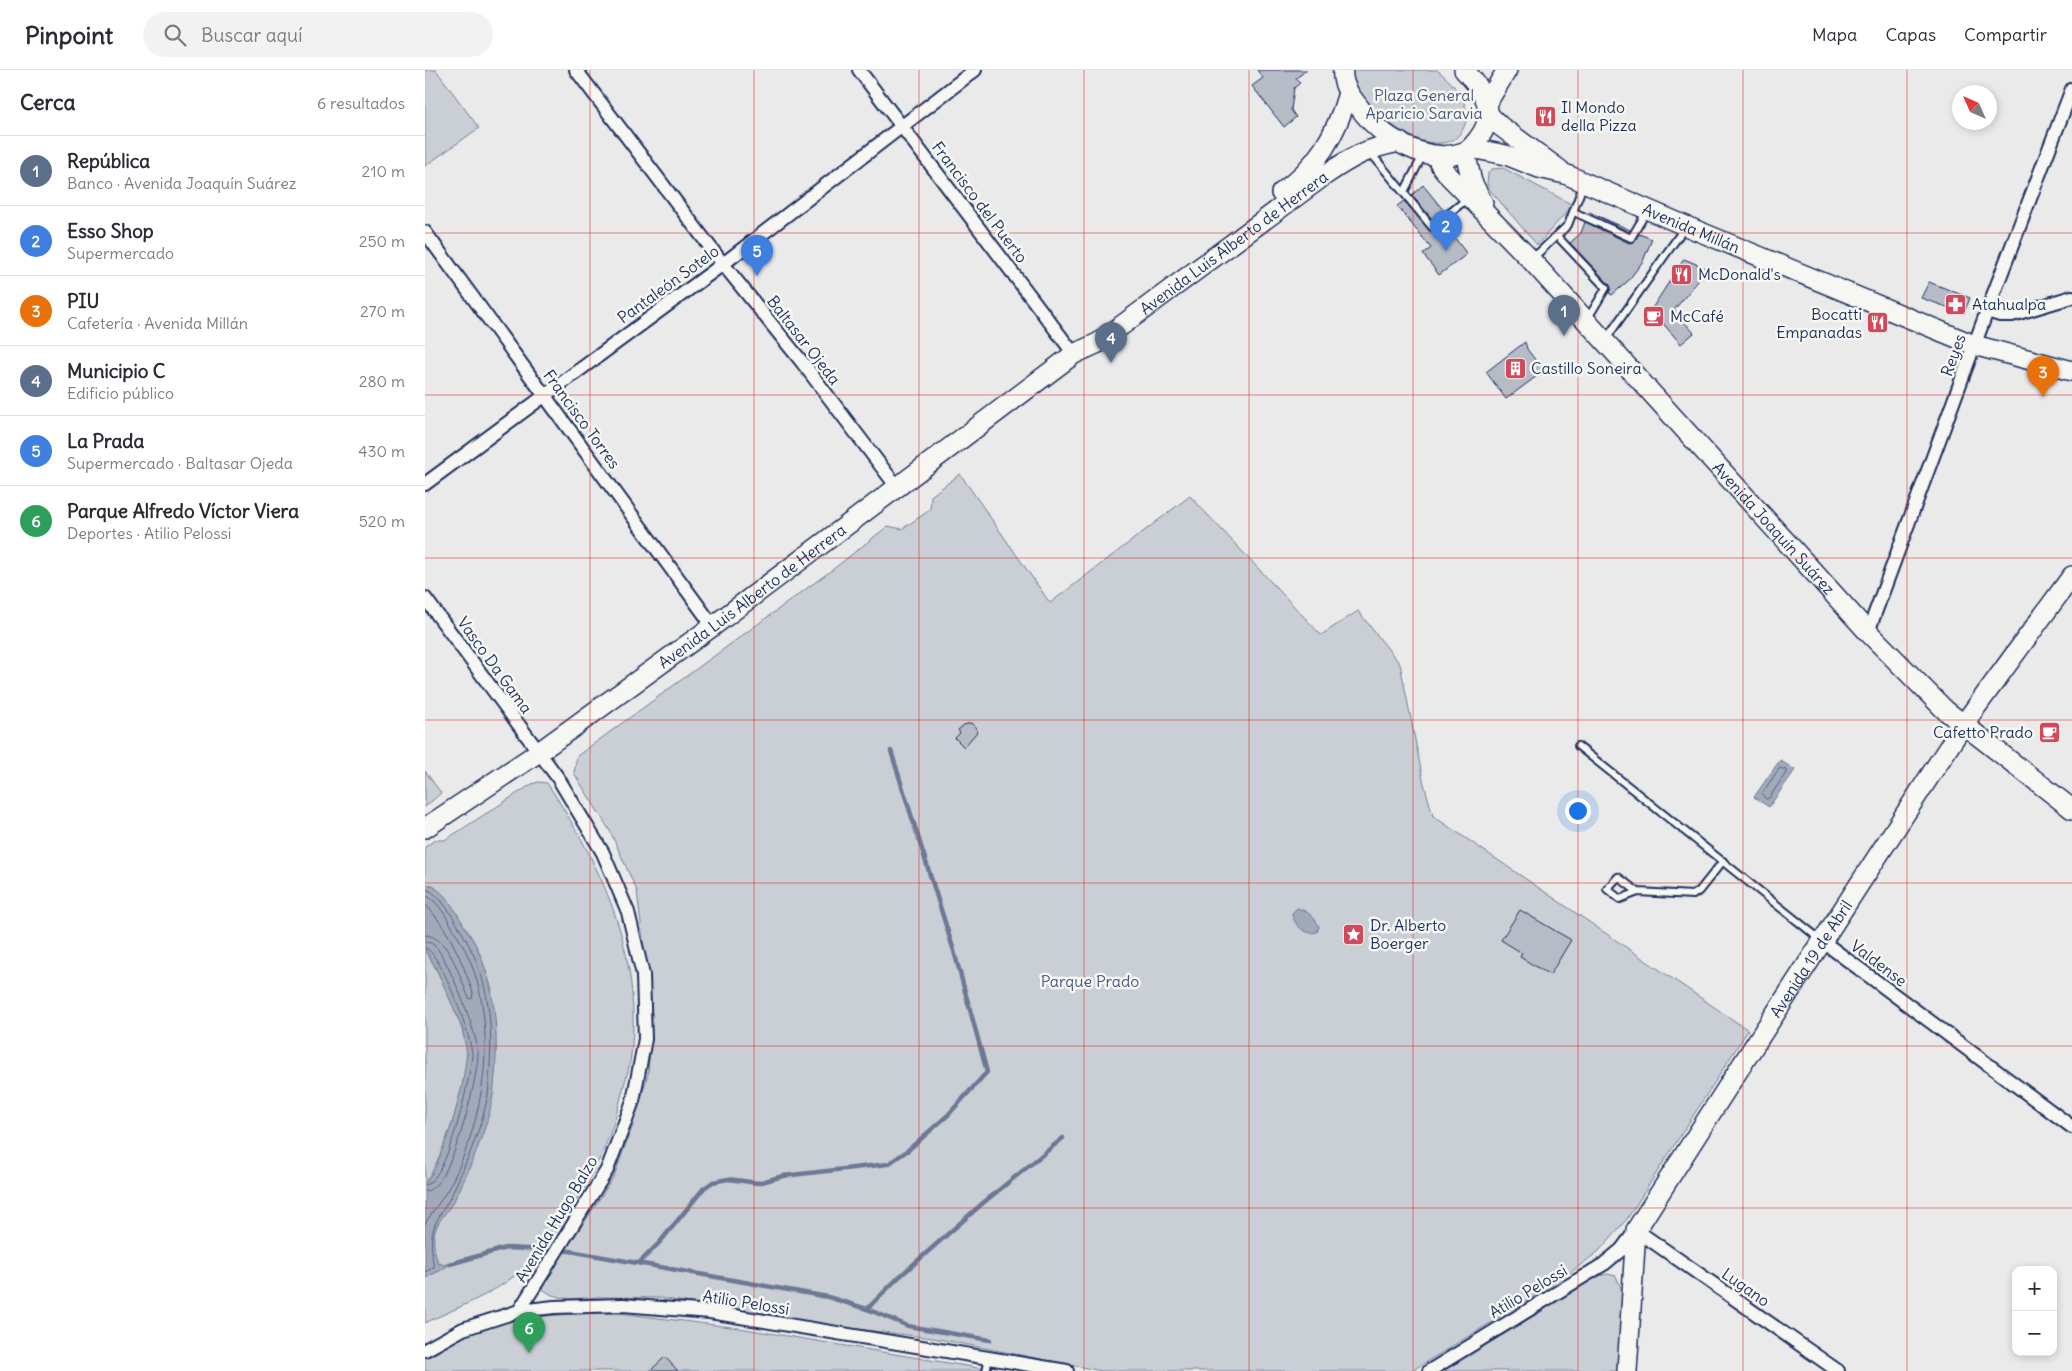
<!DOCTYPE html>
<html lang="es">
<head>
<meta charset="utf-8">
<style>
  :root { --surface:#fff; --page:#f2f2f3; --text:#2b2b33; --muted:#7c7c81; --line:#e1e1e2; --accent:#d1495b }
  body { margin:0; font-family:Delius,sans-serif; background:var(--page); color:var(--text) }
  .controls { position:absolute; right:15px; bottom:15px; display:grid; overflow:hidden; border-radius:10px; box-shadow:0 2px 8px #0003 }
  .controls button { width:45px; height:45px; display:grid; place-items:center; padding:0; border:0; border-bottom:1px solid var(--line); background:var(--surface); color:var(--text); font:25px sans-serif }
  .compass { position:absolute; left:1527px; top:15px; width:45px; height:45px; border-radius:50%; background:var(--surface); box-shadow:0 2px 8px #0003; rotate:315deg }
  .you { position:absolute; left:1152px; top:740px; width:18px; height:18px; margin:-12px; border:4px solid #fff; border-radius:50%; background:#1a73e8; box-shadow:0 0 0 8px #1a73e833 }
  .badge { display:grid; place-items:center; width:32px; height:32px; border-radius:50%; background:var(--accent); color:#fff; font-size:16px; font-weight:700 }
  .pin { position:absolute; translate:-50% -41px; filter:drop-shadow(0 1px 2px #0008) }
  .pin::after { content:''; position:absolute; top:26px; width:18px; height:15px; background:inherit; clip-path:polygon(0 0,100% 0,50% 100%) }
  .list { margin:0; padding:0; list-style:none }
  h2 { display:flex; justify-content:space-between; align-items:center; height:65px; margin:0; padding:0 20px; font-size:21px }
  h2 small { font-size:16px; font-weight:400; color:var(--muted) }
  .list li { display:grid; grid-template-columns:32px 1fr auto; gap:15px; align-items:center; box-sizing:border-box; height:70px; padding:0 20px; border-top:1px solid var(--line) }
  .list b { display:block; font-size:19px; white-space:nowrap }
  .list p { margin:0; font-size:16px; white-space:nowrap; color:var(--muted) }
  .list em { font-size:16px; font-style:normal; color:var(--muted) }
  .icon { flex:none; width:28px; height:28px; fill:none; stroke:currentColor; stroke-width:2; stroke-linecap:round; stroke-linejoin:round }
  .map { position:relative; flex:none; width:1647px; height:1301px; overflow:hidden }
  header { display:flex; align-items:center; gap:30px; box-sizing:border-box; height:70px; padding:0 25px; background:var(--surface); border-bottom:1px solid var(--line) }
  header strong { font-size:24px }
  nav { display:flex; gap:28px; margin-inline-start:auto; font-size:18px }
  .search { width:350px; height:45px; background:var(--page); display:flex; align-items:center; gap:12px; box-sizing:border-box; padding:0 18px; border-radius:28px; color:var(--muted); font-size:19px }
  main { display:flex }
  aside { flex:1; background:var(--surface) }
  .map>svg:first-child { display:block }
  .green { fill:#caced5; stroke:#727e9a }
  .water { fill:#a2aaba; stroke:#6c7995 }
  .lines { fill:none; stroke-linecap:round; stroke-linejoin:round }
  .shore { stroke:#516083; stroke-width:1 }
  .stream { stroke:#6c7995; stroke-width:4.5 }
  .building { fill:#b6bbc6; stroke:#1b2f5e }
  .lane-casing { stroke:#1b2f5e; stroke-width:10 }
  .street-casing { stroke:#1b2f5e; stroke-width:16 }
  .secondary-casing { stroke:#1b2f5e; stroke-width:22 }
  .lane { stroke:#f6f6f2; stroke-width:6 }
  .street { stroke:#f6f6f2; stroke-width:12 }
  .secondary { stroke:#f6f6f2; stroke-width:19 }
  .grid { fill:none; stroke:#d62828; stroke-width:1; stroke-opacity:0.55 }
  .labels { text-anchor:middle; stroke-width:5; stroke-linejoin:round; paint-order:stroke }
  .park-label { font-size:16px; fill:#47577c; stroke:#f6f6f2 }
  .poi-label { font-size:16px; fill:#1b2f5e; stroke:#f6f6f2; text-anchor:start }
  .street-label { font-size:16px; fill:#1b2f5e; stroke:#f6f6f2 }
</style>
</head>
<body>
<header>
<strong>Pinpoint</strong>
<div class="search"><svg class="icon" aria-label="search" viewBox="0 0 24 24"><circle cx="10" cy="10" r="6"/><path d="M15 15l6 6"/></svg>Buscar aquí</div>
<nav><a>Mapa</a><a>Capas</a><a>Compartir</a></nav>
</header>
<main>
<aside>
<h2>Cerca<small>6 resultados</small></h2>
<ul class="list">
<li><span class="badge" style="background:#5c6f8a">1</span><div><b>República</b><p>Banco · Avenida Joaquín Suárez</p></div><em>210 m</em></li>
<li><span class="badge" style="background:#3f7fe0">2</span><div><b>Esso Shop</b><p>Supermercado</p></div><em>250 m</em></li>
<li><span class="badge" style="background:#e8710a">3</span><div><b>PIU</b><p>Cafetería · Avenida Millán</p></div><em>270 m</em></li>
<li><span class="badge" style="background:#5c6f8a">4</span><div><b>Municipio C</b><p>Edificio público</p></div><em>280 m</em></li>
<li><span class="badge" style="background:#3f7fe0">5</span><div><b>La Prada</b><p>Supermercado · Baltasar Ojeda</p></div><em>430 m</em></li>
<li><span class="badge" style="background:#2e9e5b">6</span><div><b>Parque Alfredo Víctor Viera</b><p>Deportes · Atilio Pelossi</p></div><em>520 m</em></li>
</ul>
</aside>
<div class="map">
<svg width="1647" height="1301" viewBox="0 0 1647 1301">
  <rect width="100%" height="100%" fill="#e9eae9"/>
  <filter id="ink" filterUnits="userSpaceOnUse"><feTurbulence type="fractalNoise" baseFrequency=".02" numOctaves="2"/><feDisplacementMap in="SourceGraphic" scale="10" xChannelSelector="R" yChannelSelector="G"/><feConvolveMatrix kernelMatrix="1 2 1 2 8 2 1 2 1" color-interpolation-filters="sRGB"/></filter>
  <g filter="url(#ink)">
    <g class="green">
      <polygon points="0,0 11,0 54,58 0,96"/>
      <path d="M926,0H1012C1030,14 1052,40 1036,62C1032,69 1025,72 1017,73C983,77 932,32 926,0Z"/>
      <polygon points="1078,98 1148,135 1112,175 1065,120 1062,114 1063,103 1067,99"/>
      <polygon points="535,404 625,533 765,426 896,565 933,541 975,594 998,710 1008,746 1323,960 1202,1149 1174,1181 1133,1212 986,1301 677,1301 508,1268 406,1256 235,1228 175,1227 143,1229 127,1225 117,1219 121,1207 161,1150 189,1106 207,1058 223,1004 227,945 212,821 185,761 149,703 152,686 407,500 463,456 477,459 505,440 506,426"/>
      <polygon points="0,701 16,723 0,737"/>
      <path d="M113,712L122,713C177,796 218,884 206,985C205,996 201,1008 198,1019C188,1061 178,1086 156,1123C138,1151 120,1182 93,1203C67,1225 31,1238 0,1253V1208L18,1199L26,1192L19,1195L13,1193C7,1176 5,1168 14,1152L67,919L53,879L29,840L8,815L0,814V777L10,770H20L107,714Z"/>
      <path d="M0,880C15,903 40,956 42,983C43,1013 18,1088 0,1113Z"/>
      <polygon points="1182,1204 1191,1206 1198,1223 1192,1301 1016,1301 1171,1207"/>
      <path d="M194,1243L314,1258L571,1301H0V1289C13,1282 26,1273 40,1266C88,1244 143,1244 194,1243Z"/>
    </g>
    <g class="water">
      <polygon points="1355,690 1370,700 1344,737 1329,727"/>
      <path d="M0,814C19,817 31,842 40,857C44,864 50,872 53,880C73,924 74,977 68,1025C64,1054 46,1095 34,1121C19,1153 0,1152 13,1193L19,1195L28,1192L18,1199L0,1208V1113L10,1099L27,1054L37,1016L42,983L37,957L10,896L0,880Z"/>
      <path d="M872,838C883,841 890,847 894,857L892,862C880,866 868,854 867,843Z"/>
    </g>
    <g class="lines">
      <g class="shore">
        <polygon points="1355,698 1361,700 1361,703 1344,728 1341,729 1337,724"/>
        <path d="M0,819C14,821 29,849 36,861C62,903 68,947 65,995C64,1005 64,1016 63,1025C57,1056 44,1086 31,1115C16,1151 0,1151 9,1197L0,1202"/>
        <path d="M0,825C15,831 25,854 33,867C77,938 63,1047 23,1119C16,1131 7,1142 0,1154"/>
        <path d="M0,834C24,859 37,890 48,923L47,929L44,928C35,909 25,866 0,865"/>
        <path d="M0,872C4,872 7,873 10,876C23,889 54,966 53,985C52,1009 27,1120 0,1121"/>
        <path d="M0,878C15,880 47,968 47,985C46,1006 22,1113 0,1115"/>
      </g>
      <g class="stream">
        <polyline points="214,1193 235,1172 279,1118 288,1112 303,1109 333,1113 358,1106 463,1094 482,1081 523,1045 562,1002 529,881 466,681"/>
        <polyline points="25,1194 81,1178 145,1181 403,1227 442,1239 483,1256 565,1270"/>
        <polyline points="442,1239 473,1208 558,1133 638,1068"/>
      </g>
    </g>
    <g class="building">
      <polygon points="832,0 882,0 871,8 875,13 869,18 866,40 871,47 859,57 827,16 838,8"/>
      <polygon points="998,115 1019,141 1008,150 987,125"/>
      <polygon points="979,131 1005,161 1010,161 1019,154 1042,184 1014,205 998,184 1006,178 972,136"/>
      <polygon points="1164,142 1205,160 1204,162"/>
      <polygon points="1160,152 1204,173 1209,172 1214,164 1227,169 1218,191 1203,211 1187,225 1184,223 1186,218 1185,215 1145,173 1156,163"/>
      <polygon points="1259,189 1283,199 1249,240 1269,263 1256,274 1226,240"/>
      <polygon points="1504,212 1545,228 1539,243 1496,228"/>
      <polygon points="1100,272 1102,279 1114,295 1132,301 1112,306 1081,329 1061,302"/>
      <polygon points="546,653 551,658 552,662 539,677 530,668 535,663 533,660 539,655"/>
      <polygon points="1095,840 1146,870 1125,905 1095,887 1097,883 1076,870"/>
      <polygon points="240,1287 253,1301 225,1301"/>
    </g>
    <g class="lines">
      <defs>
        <g id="lane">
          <polyline points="945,82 1007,157 1042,129"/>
          <polyline points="979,122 998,85"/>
          <polyline points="1149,142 1206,168 1222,141"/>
          <polyline points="1132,166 1181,218 1163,248"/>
          <polyline points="1107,189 1143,155 1159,113"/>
          <polyline points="1181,269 1260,157"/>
          <polyline points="1153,676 1396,870"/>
          <polyline points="1213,822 1195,829 1182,819 1193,807 1213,822 1268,825 1274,821 1298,791"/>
          <polyline points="561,1301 564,1288"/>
        </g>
        <g id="street">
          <polyline points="151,0 298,194 377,292 472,417"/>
          <polyline points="434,0 649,284"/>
          <polyline points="0,162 288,556"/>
          <polyline points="1562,241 1575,245 1587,245 1647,227"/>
          <polyline points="0,414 298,194 550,0"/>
          <polyline points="0,528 133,708 178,783 203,842 218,905 220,969 208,1031 182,1100 94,1241"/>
          <polyline points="1443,562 1562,241 1647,19"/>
          <polyline points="1397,871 1647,1057"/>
          <polyline points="0,1280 38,1259 94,1241 129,1237 198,1235 285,1242 642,1301"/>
          <polyline points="1004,1301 1179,1194 1196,1180 1211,1160 1413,1301"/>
        </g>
        <g id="secondary">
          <path d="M918,0C916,14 926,27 934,37C955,67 1002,96 1039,82C1045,80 1049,74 1053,69C1074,42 1059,21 1039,0"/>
          <polyline points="1062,33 1082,0"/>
          <polyline points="1064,45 1075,56 1135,100"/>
          <path id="s1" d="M1046,78L1081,85L1114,98L1140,104L1261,156L1549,275L1647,301"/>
          <polyline points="1040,82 1047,112 1058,133"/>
          <path id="s2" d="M1011,85L1016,96L1024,106L1106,190L1443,562L1520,640L1647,739"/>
          <path d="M856,123C892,96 911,66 923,23"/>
          <path id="s3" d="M0,758L114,682L288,556L649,284L673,273L900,105C927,87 942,78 975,72"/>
          <path id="s4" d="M1202,1301L1211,1160L1318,993L1538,655L1647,506"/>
        </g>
      </defs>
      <use href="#lane" class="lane-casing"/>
      <use href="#street" class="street-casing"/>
      <use href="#secondary" class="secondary-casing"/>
      <use href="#lane" class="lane"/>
      <use href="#street" class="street"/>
      <use href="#secondary" class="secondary"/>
    </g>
  </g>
  <path class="grid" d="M165,0V1301M329,0V1301M494,0V1301M659,0V1301M824,0V1301M988,0V1301M1153,0V1301M1318,0V1301M1482,0V1301M0,163H1647M0,325H1647M0,488H1647M0,650H1647M0,813H1647M0,976H1647M0,1138H1647"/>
  <defs>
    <symbol id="restaurant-square" viewBox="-11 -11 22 22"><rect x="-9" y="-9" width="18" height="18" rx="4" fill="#d1495b" stroke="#f6f6f2"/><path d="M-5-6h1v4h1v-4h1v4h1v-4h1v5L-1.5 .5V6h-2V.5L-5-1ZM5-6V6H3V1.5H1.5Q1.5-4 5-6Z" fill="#fff"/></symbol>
    <symbol id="pharmacy-square" viewBox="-11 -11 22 22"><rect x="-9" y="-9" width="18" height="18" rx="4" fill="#d1495b" stroke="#f6f6f2"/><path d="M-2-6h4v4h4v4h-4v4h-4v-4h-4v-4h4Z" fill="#fff"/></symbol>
    <symbol id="cafe-square" viewBox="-11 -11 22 22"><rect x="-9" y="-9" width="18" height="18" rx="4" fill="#d1495b" stroke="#f6f6f2"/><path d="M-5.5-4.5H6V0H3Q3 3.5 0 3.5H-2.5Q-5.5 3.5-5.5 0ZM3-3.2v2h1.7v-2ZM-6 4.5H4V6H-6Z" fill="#fff"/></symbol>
    <symbol id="building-square" viewBox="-11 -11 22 22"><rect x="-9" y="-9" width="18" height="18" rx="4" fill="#d1495b" stroke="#f6f6f2"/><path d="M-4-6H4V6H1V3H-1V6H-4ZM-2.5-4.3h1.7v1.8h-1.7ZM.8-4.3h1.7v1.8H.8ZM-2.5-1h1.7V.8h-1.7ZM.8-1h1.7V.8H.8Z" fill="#fff"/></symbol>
    <symbol id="sight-square" viewBox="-11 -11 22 22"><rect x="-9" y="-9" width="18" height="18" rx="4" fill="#d1495b" stroke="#f6f6f2"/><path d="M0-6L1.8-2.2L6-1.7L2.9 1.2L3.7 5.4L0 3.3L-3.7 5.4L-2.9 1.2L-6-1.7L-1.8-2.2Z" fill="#fff"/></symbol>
  </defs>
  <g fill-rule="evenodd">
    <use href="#restaurant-square" x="1108" y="34" width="25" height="25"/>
    <use href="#restaurant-square" x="1244" y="192" width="25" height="25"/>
    <use href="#pharmacy-square" x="1518" y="222" width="25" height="25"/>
    <use href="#cafe-square" x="1216" y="234" width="25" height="25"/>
    <use href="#restaurant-square" x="1440" y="240" width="25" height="25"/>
    <use href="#building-square" x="1078" y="286" width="25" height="25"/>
    <use href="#cafe-square" x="1612" y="650" width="25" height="25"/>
    <use href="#sight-square" x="916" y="852" width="25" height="25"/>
  </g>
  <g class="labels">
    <g class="park-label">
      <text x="999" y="31">Plaza General<tspan x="999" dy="18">Aparicio Saravia</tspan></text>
      <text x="665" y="917">Parque Prado</text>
    </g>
    <g class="poi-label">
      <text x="1136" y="43">Il Mondo<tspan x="1136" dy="18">della Pizza</tspan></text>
      <text x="1273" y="210">McDonald's</text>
      <text x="1547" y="240">Atahualpa</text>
      <text x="1437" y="250" text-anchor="end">Bocatti<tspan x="1437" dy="18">Empanadas</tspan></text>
      <text x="1245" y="252">McCafé</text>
      <text x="1106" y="304">Castillo Soneira</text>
      <text x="1608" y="668" text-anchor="end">Cafetto Prado</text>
      <text x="945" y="861">Dr. Alberto<tspan x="945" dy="18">Boerger</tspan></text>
    </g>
    <g class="street-label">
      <text transform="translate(555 132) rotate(53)" y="6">Francisco del Puerto</text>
      <text dy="6" stroke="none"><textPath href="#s1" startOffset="235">Avenida Millán</textPath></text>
      <text dy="6" stroke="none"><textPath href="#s3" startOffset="999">Avenida Luis Alberto de Herrera</textPath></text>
      <text transform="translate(243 214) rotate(-36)" y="6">Pantaleón Sotelo</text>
      <text transform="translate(379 270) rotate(52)" y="6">Baltasar Ojeda</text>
      <text transform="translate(1528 285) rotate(-70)" y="6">Reyes</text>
      <text transform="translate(157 349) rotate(54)" y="6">Francisco Torres</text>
      <text dy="6" stroke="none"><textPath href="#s2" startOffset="504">Avenida Joaquín Suárez</textPath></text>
      <text dy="6" stroke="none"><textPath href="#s3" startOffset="401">Avenida Luis Alberto de Herrera</textPath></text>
      <text transform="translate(70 595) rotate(54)" y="6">Vasco Da Gama</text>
      <text dy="6" stroke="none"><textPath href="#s4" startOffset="464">Avenida 19 de Abril</textPath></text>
      <text transform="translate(1454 893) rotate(37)" y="6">Valdense</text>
      <text transform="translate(131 1149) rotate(-59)" y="6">Avenida Hugo Balzo</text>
      <text transform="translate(1321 1217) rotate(35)" y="6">Lugano</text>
      <text transform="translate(1103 1221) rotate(-31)" y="6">Atilio Pelossi</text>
      <text transform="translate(321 1232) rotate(9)" y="6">Atilio Pelossi</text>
    </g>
  </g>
</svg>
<div class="controls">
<button>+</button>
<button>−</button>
</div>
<svg class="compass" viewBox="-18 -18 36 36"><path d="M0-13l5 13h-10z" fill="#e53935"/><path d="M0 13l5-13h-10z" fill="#7c7c81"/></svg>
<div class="you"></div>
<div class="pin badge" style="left:1139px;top:266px;background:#5c6f8a">1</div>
<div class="pin badge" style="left:1021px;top:181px;background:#3f7fe0">2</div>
<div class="pin badge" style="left:1618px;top:327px;background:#e8710a">3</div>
<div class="pin badge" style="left:686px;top:293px;background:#5c6f8a">4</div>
<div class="pin badge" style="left:332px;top:206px;background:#3f7fe0">5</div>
<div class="pin badge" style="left:104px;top:1283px;background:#2e9e5b">6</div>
</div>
</main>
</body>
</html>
